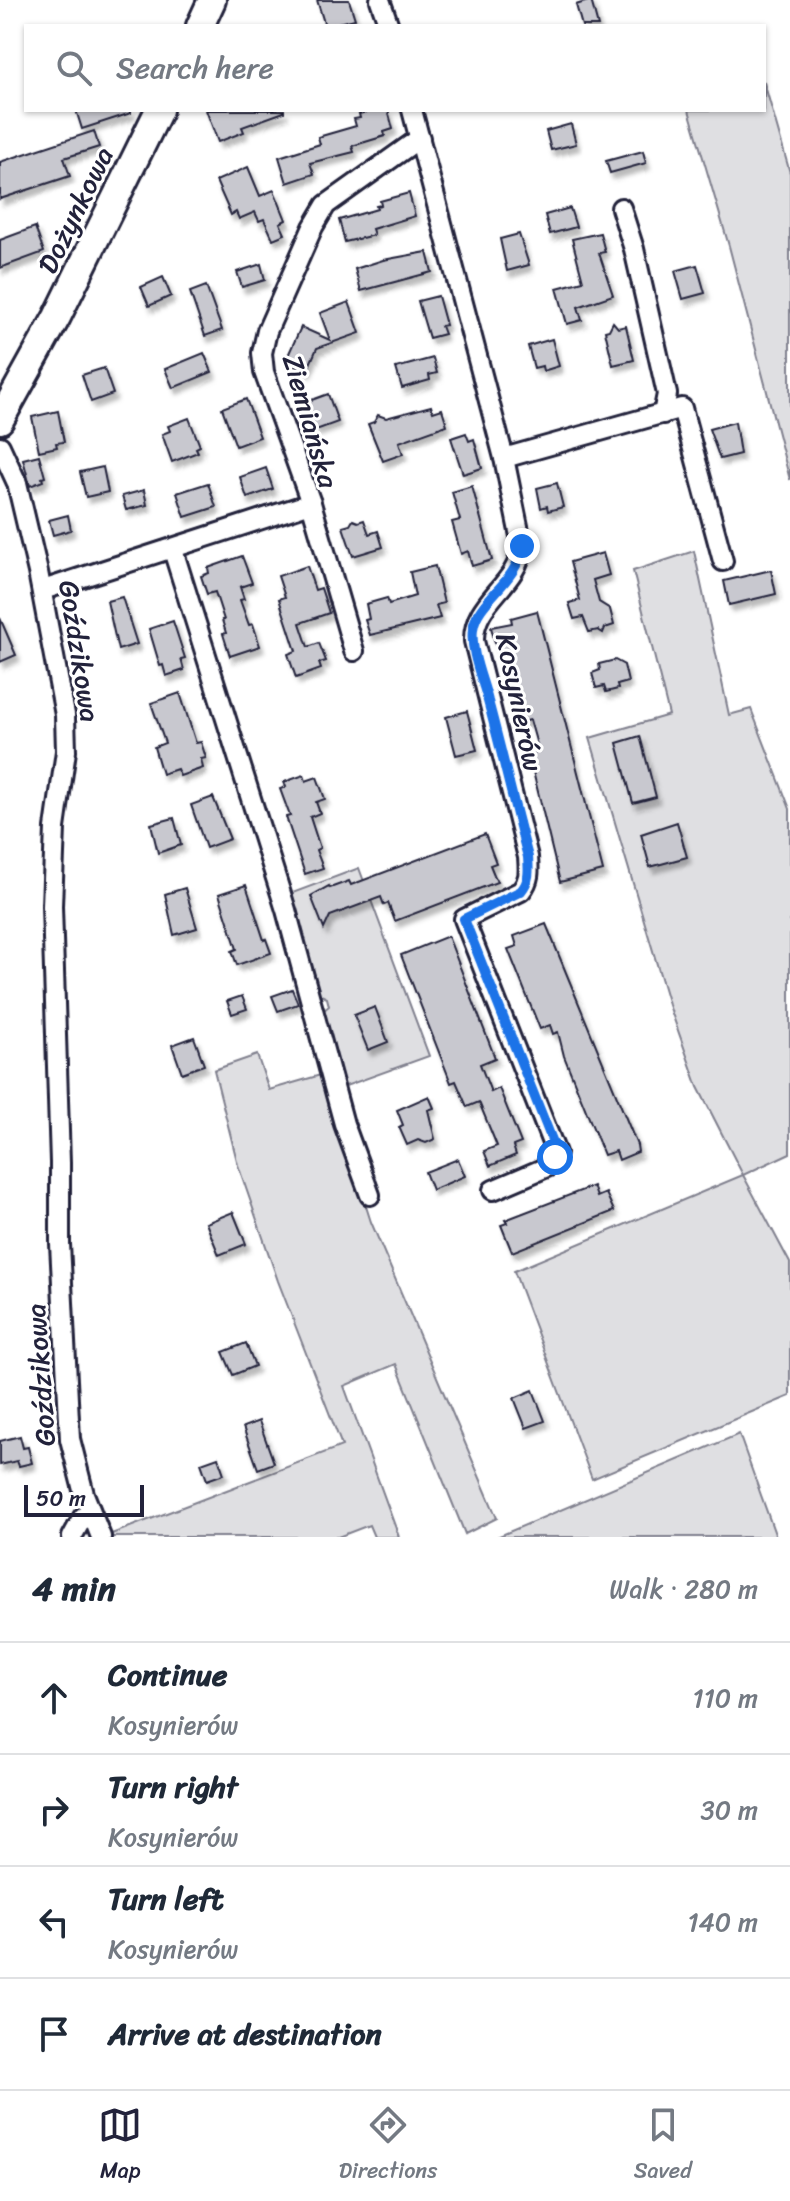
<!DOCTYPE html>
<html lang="en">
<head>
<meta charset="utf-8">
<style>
  :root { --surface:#fff; --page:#f6f6f7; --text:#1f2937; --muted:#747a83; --line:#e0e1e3; --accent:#22223b }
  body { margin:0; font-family:Sriracha,sans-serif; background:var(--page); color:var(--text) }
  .scale { position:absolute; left:24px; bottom:20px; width:120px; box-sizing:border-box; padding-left:8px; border:4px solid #22223b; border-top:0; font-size:22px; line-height:28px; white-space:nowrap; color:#22223b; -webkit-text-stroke:6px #fff; paint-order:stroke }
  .stop { position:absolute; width:24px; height:24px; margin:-18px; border:6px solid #1a73e8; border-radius:50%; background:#fff }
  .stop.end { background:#1a73e8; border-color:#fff; box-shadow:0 2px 8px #0008 }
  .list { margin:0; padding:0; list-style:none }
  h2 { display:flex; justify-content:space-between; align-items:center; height:104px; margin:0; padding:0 32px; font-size:34px }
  h2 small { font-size:26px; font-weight:400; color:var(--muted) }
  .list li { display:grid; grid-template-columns:52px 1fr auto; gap:24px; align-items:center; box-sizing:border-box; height:112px; padding:0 32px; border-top:2px solid var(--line) }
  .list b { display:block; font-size:30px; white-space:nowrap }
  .list p { margin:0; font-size:26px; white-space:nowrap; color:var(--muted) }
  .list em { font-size:26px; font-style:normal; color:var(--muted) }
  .icon { flex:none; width:44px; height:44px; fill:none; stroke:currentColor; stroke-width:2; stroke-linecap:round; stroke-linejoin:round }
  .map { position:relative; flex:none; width:790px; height:1537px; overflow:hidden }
  .search { position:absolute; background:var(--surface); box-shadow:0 2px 6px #0004; left:24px; right:24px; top:24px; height:88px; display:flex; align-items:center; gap:20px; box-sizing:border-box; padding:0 28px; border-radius:0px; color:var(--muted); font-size:30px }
  .sheet { height:552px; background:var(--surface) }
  nav { display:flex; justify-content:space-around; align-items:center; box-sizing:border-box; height:112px; border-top:2px solid var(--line); background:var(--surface); font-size:22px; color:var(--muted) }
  nav a { display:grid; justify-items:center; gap:4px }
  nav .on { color:var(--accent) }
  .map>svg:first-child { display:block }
  .green { fill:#dfdfe2; stroke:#80808e; stroke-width:2 }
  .building { fill:#c8c8cf; stroke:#22223b; stroke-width:2; filter:url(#shadow) }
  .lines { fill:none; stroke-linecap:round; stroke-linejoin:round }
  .street-casing { stroke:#22223b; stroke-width:24 }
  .secondary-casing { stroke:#22223b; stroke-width:32 }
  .street { stroke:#fff; stroke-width:18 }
  .secondary { stroke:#fff; stroke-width:26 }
  .route { stroke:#1a73e8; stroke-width:10 }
  .labels { text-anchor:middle; stroke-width:6; stroke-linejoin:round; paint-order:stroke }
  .street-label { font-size:28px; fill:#22223b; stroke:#fff }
</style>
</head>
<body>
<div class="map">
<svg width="790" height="1537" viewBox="0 0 790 1537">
  <defs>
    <filter id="shadow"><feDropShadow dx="3.5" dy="6" stdDeviation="2" flood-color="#0004"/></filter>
  </defs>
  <rect width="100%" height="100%" fill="#fff"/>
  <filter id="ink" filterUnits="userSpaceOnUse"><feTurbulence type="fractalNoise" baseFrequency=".0125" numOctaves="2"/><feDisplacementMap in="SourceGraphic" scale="16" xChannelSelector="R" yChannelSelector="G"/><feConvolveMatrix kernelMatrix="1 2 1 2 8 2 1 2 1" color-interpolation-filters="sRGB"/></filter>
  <g filter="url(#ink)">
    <g class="green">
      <polygon points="764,82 790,173 790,480 729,246 689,110 764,110"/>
      <polygon points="694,551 729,715 751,709 790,809 790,1153 743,1175 790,1263 790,1396 592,1479 514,1271 743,1175 698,1087 669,1005 590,738 669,715 633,571"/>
      <polygon points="359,868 429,1056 340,1088 318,1015 329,1006 327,998 315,992 287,895"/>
      <polygon points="257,1055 269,1090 324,1074 371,1222 497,1518 465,1534 396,1364 344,1386 399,1537 374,1537 369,1525 338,1537 109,1537 109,1535 342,1446 278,1281 238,1165 214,1070"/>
      <polygon points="739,1434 776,1537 497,1537"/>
    </g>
    <g class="building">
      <polygon points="317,0 349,0 355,19 325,26"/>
      <polygon points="591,0 598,26 582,26 576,5"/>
      <polygon points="76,110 131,110 131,113 82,129"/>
      <polygon points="206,110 284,110 284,112 242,127 244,132 218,142"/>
      <polygon points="374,110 388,110 393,129 384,132 385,136 352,146 354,152 310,163 314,174 287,183 279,157 320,144 318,137 356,126 354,119 360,118 359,114"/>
      <polygon points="571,124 576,144 551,150 546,131"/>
      <polygon points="94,131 99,147 64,158 70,176 0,199 0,162"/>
      <polygon points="643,151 646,163 610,173 606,161"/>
      <polygon points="248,167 260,196 274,190 286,220 280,223 285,234 273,239 264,219 259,221 255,212 239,219 236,212 231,215 216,181"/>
      <polygon points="409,193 415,216 372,229 374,235 345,242 339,220 377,209 376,206 381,205 380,201"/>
      <polygon points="570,208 576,227 550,234 545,215"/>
      <polygon points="35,227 44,252 0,268 0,240"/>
      <polygon points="600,233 605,252 599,253 613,295 578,307 582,320 567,324 557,288 583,281 572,239"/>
      <polygon points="519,234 529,265 507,271 500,239"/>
      <polygon points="427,252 432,272 361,291 355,269 383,260"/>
      <polygon points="261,264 265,280 242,287 237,272"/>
      <polygon points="697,265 705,293 683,299 675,271"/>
      <polygon points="163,277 171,296 149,306 141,287"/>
      <polygon points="206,286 222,330 205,336 190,292"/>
      <polygon points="438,296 446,325 441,326 444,334 429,338 418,301"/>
      <polygon points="349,302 360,333 317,348 307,371 285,362 301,327 330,340 320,313"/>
      <polygon points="613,322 618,328 626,326 634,360 613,365 605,331 609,330"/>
      <polygon points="552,339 559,366 543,371 542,366 534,368 528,346"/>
      <polygon points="204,353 212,372 173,388 165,369"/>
      <polygon points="433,358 437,373 429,375 430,380 402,388 396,368"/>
      <polygon points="104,368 113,394 91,402 82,375"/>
      <polygon points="328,394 338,422 316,430 306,402"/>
      <polygon points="246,399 260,437 236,446 222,408"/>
      <polygon points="431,406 433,412 442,409 447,425 399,442 403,454 383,461 368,424 374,422 378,415 386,418"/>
      <polygon points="58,411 64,442 56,443 57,447 39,451 32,417"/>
      <polygon points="189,418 200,446 196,448 198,452 172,462 162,434 170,431 168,426"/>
      <polygon points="735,422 740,454 720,459 709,429"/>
      <polygon points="466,433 469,441 474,439 482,468 463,474 451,438"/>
      <polygon points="39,455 45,477 42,478 43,481 30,486 23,459"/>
      <polygon points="103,467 108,492 86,497 80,472"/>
      <polygon points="266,468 273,489 247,498 240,477"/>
      <polygon points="208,483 216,507 185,517 177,493"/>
      <polygon points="557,483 563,507 548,511 547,506 541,508 537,488"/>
      <polygon points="472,486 492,560 472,566 468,551 461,554 452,522 460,520 452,492"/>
      <polygon points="144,490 147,505 126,510 122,496"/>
      <polygon points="68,515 71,530 53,535 49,520"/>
      <polygon points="353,520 358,522 364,520 369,534 378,531 383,547 353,556 343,527 350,525"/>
      <polygon points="603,553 609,575 593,580 599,602 610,609 614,625 605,628 603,633 598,630 589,632 583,617 574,619 569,603 580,600 570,562"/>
      <polygon points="242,556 252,583 240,587 244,599 240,600 249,625 253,624 260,646 230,656 223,634 226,633 222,620 224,620 215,592 207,594 201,576 209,573 208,568"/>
      <polygon points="307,566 315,590 321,588 329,613 300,623 308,647 319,643 326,661 319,663 321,669 296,678 288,654 296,651 279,599 285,597 278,576"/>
      <polygon points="435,566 444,603 436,605 440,618 370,635 365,620 369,619 366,604 387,598 389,604 415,596 410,572"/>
      <polygon points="771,570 776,594 729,605 724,581"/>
      <polygon points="122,597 137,644 118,650 107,601"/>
      <polygon points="537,611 603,871 560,882 529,755 539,752 530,720 515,724 491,627 512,623 511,618"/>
      <polygon points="0,618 16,655 0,662"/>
      <polygon points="173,621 185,658 181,659 184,670 166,676 163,665 160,666 149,629"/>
      <polygon points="615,660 624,665 628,682 617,685 618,689 606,692 604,686 596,688 592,673 600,670 599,664"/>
      <polygon points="180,693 196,743 201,742 206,758 201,759 203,768 180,776 177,769 162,774 154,747 165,743 151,703"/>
      <polygon points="467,711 477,750 456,755 446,717"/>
      <polygon points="640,736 656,797 633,803 617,743"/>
      <polygon points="304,775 306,781 317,777 325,799 316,802 320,813 310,817 320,848 316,850 323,868 305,874 286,817 290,816 280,789 286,787 284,782"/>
      <polygon points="213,797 230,839 206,848 191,805"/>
      <polygon points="174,818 181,845 158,853 151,824"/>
      <polygon points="677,822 687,857 650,867 641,834"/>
      <polygon points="485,834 496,863 490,865 497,882 395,921 388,903 384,905 381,897 330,916 324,929 311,896 329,886 330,888 349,881 351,885"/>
      <polygon points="246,885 264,940 266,939 271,953 237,965 232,951 237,949 219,894"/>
      <polygon points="185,888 197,928 174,935 165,894"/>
      <polygon points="546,924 637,1145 638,1152 619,1160 616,1151 604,1155 564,1056 558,1032 553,1034 550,1025 540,1029 508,949 517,946 514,936"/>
      <polygon points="448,936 495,1058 480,1064 491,1092 499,1088 521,1143 513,1146 516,1155 490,1166 484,1151 497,1146 479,1102 467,1107 456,1081 451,1083 401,955"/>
      <polygon points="292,989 298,1004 278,1011 272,996"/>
      <polygon points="242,996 247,1009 232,1014 227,1001"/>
      <polygon points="375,1007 388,1042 368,1050 354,1015"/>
      <polygon points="194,1037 204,1065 182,1073 172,1045"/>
      <polygon points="429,1096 434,1108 428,1110 435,1139 426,1143 418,1140 407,1145 399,1127 403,1125 397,1110"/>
      <polygon points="458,1159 465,1176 432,1190 425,1172"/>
      <polygon points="593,1186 597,1197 606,1193 614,1211 512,1252 501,1225 507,1223 505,1220"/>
      <polygon points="233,1212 246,1244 219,1255 206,1223"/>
      <polygon points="246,1343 255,1366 233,1375 223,1352"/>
      <polygon points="533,1390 545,1421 526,1428 514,1398"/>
      <polygon points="259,1421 274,1463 258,1469 243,1427"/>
      <polygon points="20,1436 23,1448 28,1447 32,1463 19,1466 17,1461 0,1465 0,1441"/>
      <polygon points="218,1457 224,1474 207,1480 201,1463"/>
    </g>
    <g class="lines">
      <defs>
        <g id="street">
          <polyline points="380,0 389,26"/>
          <path d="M412,110L504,458L522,546C518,586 473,600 474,641L528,857C529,871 530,880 521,891L464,919L556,1153L553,1161L547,1167L493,1190"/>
          <polyline points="621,208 634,249 667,394 663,414"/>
          <polyline points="0,446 17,483 38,572 65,715 66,751 55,828 52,906 60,1163 60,1244 70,1439 84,1494 101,1537"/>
          <polyline points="504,458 682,408 723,561"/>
          <polyline points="173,550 286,910 344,1124 370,1195"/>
          <polyline points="43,590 311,503"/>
          <polyline points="354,651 311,503 264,372 262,353 267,331 313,227 326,205 420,138"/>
          <polyline points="72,1537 83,1517 90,1512"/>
        </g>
        <g id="secondary">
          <polyline points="200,26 212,0"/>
          <polyline points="0,420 57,317 159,110"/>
        </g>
      </defs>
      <use href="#street" class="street-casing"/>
      <use href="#secondary" class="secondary-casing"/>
      <use href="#street" class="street"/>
      <use href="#secondary" class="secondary"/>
    </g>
  </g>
  <g class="lines" filter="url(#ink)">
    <path class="route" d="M522,546C518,583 477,599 473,629C470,652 483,680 488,701C502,753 514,805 528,857C529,871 530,880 521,891L464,919L554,1145L555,1157"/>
  </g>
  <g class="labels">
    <g class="street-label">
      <text transform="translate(75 210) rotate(-64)" y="10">Dożynkowa</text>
      <text transform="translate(311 421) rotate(74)" y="10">Ziemiańska</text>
      <text transform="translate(80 651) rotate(81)" y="10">Goździkowa</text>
      <text transform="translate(520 702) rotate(78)" y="10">Kosynierów</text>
      <text transform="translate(40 1375) rotate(-94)" y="10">Goździkowa</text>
    </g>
  </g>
</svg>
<div class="scale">50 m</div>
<div class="stop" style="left:555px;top:1157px"></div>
<div class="stop end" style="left:522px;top:546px"></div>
<div class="search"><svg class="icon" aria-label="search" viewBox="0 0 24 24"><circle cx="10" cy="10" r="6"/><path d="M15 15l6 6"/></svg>Search here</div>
</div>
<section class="sheet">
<h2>4 min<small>Walk · 280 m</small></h2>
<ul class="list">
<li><svg class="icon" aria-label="ahead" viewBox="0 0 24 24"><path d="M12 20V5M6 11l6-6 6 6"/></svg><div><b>Continue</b><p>Kosynierów</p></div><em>110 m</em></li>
<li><svg class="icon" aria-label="right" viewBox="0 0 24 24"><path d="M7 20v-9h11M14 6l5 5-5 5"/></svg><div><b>Turn right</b><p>Kosynierów</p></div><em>30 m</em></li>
<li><svg class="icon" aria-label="left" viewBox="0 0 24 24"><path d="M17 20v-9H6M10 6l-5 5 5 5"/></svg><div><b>Turn left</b><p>Kosynierów</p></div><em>140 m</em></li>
<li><svg class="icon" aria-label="arrive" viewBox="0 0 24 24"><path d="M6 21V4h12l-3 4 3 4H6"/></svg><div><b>Arrive at destination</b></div></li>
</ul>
</section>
<nav>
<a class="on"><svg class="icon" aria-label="map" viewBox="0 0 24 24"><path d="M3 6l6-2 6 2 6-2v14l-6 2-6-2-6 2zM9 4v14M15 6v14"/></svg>Map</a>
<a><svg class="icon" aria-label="directions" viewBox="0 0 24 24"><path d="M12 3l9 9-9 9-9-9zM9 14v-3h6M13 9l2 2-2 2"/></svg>Directions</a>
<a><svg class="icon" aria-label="saved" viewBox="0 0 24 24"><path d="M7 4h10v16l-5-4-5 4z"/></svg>Saved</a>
</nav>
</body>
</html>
